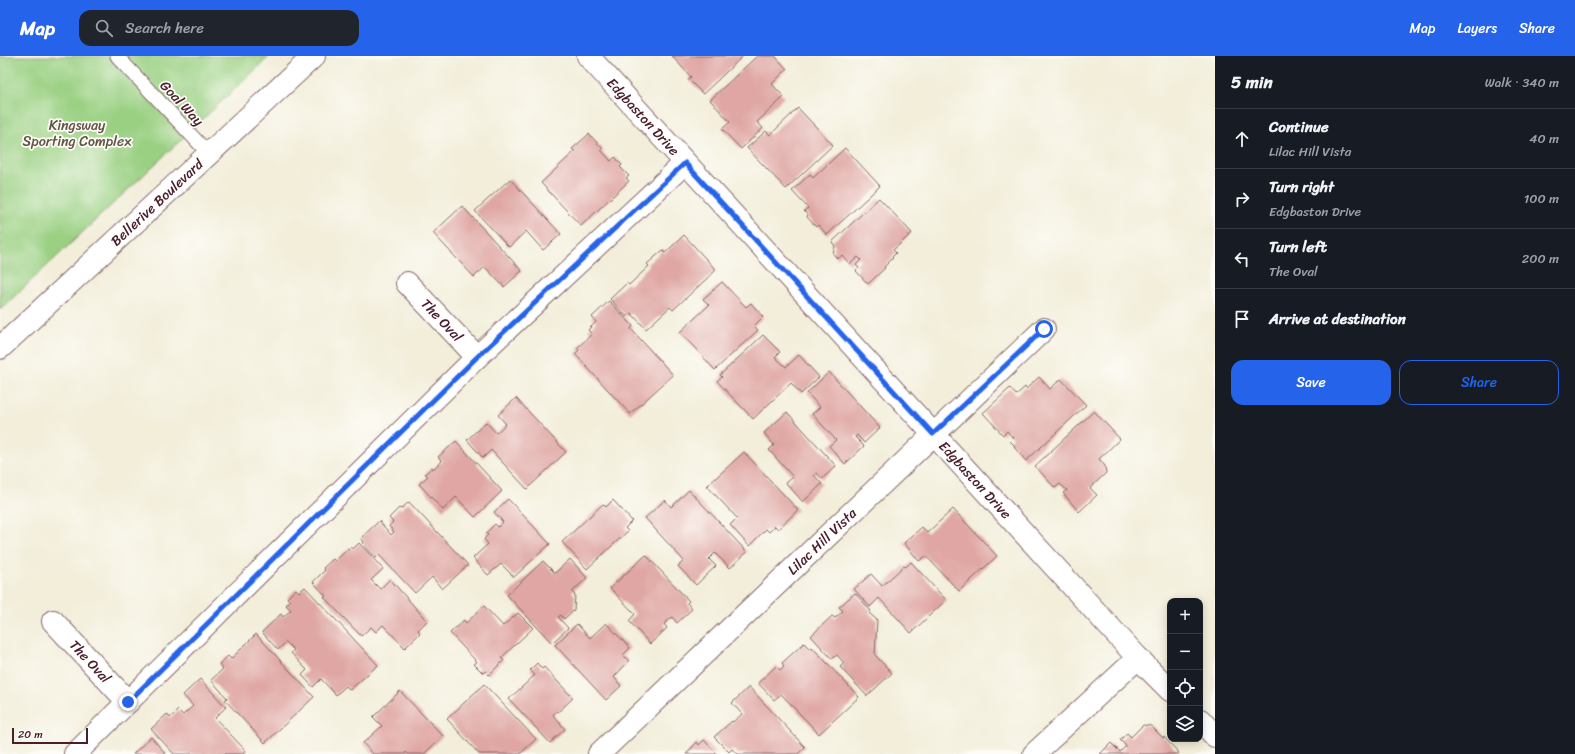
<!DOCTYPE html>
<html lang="en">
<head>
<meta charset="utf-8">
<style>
  :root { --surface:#171b24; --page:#20242c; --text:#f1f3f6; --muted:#9ea1a6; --line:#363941; --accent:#2563eb }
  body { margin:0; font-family:Sriracha,sans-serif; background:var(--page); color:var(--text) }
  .controls { position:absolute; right:12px; bottom:12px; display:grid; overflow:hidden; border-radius:8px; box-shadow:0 2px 10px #0003 }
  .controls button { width:36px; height:36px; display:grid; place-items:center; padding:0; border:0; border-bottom:1px solid var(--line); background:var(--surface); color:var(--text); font:20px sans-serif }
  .scale { position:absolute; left:12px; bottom:10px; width:76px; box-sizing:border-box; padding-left:4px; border:2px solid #4a1f2b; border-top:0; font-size:11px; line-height:14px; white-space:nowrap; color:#4a1f2b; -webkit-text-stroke:3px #fdfcf7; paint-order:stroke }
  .stop { position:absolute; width:12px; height:12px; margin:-9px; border:3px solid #2563eb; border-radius:50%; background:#fff }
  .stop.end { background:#2563eb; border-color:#fff; box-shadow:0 1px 4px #0008 }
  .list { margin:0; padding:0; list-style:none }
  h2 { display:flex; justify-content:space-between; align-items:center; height:52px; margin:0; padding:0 16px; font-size:17px }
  h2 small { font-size:13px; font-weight:400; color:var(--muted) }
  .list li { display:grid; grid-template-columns:26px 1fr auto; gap:12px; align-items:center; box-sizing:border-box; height:60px; padding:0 16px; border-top:1px solid var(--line) }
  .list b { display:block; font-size:15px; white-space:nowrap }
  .list p { margin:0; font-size:13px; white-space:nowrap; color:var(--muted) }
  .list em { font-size:13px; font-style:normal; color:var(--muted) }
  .actions { display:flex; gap:8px; padding:12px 16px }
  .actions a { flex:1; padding:9px 0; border:1px solid var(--accent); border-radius:12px; text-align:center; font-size:14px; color:var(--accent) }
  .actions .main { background:var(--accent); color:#fff }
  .icon { flex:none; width:22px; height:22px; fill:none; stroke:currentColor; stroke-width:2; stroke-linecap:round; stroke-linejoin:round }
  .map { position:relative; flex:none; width:1215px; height:698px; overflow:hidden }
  header { display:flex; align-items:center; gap:24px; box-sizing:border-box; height:56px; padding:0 20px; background:var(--accent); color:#fff }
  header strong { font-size:19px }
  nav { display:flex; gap:22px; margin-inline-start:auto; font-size:14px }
  .search { width:280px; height:36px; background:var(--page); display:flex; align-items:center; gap:10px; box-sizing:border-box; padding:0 14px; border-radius:12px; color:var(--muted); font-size:15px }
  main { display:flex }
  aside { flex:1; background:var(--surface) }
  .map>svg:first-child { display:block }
  .green { fill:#9ad082; stroke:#727856 }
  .building { fill:#dfa6a3 }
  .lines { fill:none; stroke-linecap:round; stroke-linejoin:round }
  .lane-casing { stroke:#856768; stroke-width:15 }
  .street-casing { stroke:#856768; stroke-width:24 }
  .lane { stroke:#fff; stroke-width:13 }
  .street { stroke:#fff; stroke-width:22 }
  .route { stroke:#2563eb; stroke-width:5 }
  .labels { text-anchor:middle; stroke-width:3.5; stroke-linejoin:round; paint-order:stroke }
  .street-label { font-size:14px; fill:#4a1f2b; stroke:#fdfcf7 }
  .park-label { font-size:14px; fill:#625445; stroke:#fdfcf7 }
</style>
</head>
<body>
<header>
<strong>Map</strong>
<div class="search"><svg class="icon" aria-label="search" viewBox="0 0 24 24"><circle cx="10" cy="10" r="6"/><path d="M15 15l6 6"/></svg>Search here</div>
<nav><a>Map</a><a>Layers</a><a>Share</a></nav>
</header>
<main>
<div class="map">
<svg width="1215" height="698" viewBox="0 0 1215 698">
  <rect width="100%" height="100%" fill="#fdfcf7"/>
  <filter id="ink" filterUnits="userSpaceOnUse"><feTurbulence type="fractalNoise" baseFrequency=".025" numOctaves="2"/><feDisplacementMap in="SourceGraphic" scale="8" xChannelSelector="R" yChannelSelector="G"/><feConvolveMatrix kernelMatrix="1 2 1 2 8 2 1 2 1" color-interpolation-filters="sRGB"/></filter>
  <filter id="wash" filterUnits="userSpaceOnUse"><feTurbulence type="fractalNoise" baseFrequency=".012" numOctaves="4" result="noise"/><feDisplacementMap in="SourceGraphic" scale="16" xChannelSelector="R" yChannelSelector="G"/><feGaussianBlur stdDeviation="0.9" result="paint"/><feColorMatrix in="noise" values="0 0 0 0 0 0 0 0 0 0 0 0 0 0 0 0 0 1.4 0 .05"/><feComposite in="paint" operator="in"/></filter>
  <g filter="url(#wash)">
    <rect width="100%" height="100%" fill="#f3eeda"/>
    <polygon class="green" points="0,0 270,0 0,254"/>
    <g id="blocks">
      <g class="building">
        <polygon points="672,0 743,0 703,38 688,23 691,21"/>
        <polygon points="757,0 775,0 787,13 772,28 784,41 757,66 763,72 741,93 722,73 730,66 710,44"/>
        <polygon points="798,52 833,89 786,133 747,92 766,75 770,79"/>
        <polygon points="589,78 603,93 601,94 611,105 615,101 622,109 620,111 629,120 626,122 629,125 581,170 541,127 575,95 572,93"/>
        <polygon points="845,92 880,130 827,179 818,169 816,171 807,161 808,159 804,155 808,152 792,135 810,118 813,122"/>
        <polygon points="510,123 561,178 543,194 526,175 509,191 475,155"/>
        <polygon points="879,142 912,177 893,194 896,197 892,201 893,202 884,211 885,212 868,228 856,215 859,212 856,209 861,204 858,201 850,208 842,199 838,203 833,198 835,190 832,186"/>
        <polygon points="462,150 522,215 504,231 485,211 474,221 433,177"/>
        <polygon points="684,179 716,214 673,254 670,251 646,273 631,257 627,261 610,243 627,227 629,229 649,210 647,208 663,194 665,197"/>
        <polygon points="722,226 746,251 751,247 763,261 754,270 758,274 715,314 680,276 709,249 703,243"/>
        <polygon points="609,245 633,270 631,273 673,319 630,358 575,298 579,294 577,292 592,278 588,274 596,266 592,261"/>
        <polygon points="763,279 780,296 775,301 786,311 799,299 819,321 801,338 791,327 753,363 717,325 722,321 720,319"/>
        <polygon points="829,316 880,372 864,387 857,379 855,381 864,390 845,408 829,390 836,384 812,358 820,351 807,337"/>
        <polygon points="1039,321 1050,333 1061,323 1086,349 1026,405 1014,391 1015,390 1010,385 1013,382 1007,375 1003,379 983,357 1010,332 1016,339 1025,331 1026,333"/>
        <polygon points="516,342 566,396 527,433 491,394 483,402 467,384 486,366 496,377 506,368 498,359"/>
        <polygon points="1094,355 1120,383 1099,403 1105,410 1106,417 1090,432 1097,439 1079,456 1063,437 1067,434 1060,428 1055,432 1035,410"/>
        <polygon points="787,356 836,410 822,423 817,417 814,419 822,428 803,446 786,427 793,421 769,394 774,389 764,377"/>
        <polygon points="456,385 502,435 475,461 456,441 443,454 419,428 428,420 425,418 432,411 433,413 442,405 438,401"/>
        <polygon points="744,396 798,454 778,473 775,470 769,476 766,473 749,490 730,469 737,462 707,430"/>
        <polygon points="689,434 747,496 730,512 715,497 709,503 716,510 696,529 678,510 684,505 645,462 665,444 671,451"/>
        <polygon points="508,443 550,488 514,521 501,508 488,519 473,502 488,488 484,483 488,479 486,477 495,468 498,471 503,466 494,456"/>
        <polygon points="613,444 632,465 625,472 628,475 587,513 562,486 603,448 606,451"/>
        <polygon points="409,446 468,509 442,533 432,521 415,537 379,499 376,502 363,488 364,486 361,482 379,465 391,479 394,476 389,470 393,466 389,462 399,452 401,453"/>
        <polygon points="953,453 997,500 959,535 926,500 919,505 904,487 922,471 927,477"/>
        <polygon points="359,487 383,513 371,524 380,533 390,523 427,565 418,574 420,577 405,592 383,569 376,576 371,571 361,580 324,541 326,540 313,526 325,514 323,512 333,503 335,505 350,491 353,493"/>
        <polygon points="646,499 689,545 687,547 692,553 677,567 672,561 664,568 667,572 650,588 629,565 635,558 610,532"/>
        <polygon points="570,503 587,522 572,536 575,539 574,554 564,563 561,559 558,561 568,572 552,587 507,539 543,505 555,517"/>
        <polygon points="911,506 946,544 911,577 879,542 870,551 854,533 871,518 882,530 904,510 906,511"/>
        <polygon points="305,531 378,609 350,634 346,630 336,639 321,623 313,631 302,619 307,614 291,597 294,594 286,586 278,594 262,576 281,558 283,561 291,554 286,549 290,545 287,542 296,533 299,536"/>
        <polygon points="855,537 871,555 869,557 877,564 875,599 892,617 867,640 840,611 844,607 837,599 832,603 811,580 832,560 835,562 843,555 839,551"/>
        <polygon points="484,550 503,570 518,557 533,572 501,602 504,604 489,619 485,615 483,617 474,608 477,606 450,577 464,564 466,567"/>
        <polygon points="606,567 630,592 623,599 629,605 614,621 621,630 606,644 555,589 577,568 590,582"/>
        <polygon points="256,578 314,641 265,687 225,644 227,642 211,624 223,613 219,608 228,600 231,603"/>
        <polygon points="804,587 810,593 812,591 859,641 819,678 781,638 774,644 758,627 776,610 780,614 784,610 782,607"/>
        <polygon points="537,607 542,613 544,611 573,642 558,656 557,655 553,659 565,673 550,687 509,643 535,619 530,614"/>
        <polygon points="200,623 226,651 215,662 246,695 243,698 174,698 151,673 167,658 170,662 178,654 183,659 193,650 183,639"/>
        <polygon points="484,628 536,683 520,698 479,698 447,663"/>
        <polygon points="749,631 805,691 798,698 738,698 732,693 729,696 714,681 732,665 733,666 742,658 732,647"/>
        <polygon points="400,635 443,680 424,698 408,698 406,696 405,698 373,698 363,687 382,670 373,661"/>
        <polygon points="1143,669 1151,670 1163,682 1164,681 1179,697 1178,698 1100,698 1111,687 1120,696 1126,690 1120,684 1127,677 1131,681"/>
        <polygon points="151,681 166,698 133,698"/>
        <polygon points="704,684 717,698 686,698 697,686 699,689"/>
      </g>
    </g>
  </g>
  <g filter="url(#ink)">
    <use href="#blocks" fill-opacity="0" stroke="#856768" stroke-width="1"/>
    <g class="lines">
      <defs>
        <polyline id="lane" points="117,0 208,97"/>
        <g id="street">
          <path id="s1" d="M588,0L1138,602L1170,634"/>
          <path id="s2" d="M407,227L477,301"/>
          <path id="s3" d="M0,292L314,0"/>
          <path id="s4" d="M53,565L128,646"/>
          <polyline points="1200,664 1215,680"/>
          <polyline points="75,698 477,301 685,107"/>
          <path id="s5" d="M599,698L1044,273"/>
          <polyline points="1034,698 1138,602"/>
        </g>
      </defs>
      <use href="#lane" class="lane-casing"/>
      <use href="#street" class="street-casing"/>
      <use href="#lane" class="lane"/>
      <use href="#street" class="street"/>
    </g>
  </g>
  <g class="lines" filter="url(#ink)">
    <polyline class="route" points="128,646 477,301 685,107 933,378 1044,273"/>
  </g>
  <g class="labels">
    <g class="street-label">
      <text transform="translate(182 47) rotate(47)" y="5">Goal Way</text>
      <text dy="5" stroke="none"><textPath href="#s1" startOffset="82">Edgbaston Drive</textPath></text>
      <text dy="5" stroke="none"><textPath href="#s3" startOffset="214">Bellerive Boulevard</textPath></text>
      <text dy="5" stroke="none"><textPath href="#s2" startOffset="51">The Oval</textPath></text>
      <text dy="5" stroke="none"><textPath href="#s1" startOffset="574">Edgbaston Drive</textPath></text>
      <text dy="5" stroke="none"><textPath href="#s5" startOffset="308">Lilac Hill Vista</textPath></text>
      <text dy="5" stroke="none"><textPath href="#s4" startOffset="55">The Oval</textPath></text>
    </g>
    <g class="park-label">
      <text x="77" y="74">Kingsway<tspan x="77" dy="16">Sporting Complex</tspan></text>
    </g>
  </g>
</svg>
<div class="controls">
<button>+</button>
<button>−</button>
<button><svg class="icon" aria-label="locate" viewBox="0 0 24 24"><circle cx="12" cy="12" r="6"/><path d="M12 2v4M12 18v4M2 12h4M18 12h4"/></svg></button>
<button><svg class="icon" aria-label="layers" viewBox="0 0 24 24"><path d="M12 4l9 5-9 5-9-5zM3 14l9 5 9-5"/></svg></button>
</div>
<div class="scale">20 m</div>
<div class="stop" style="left:1044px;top:273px"></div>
<div class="stop end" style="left:128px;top:646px"></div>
</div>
<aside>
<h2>5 min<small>Walk · 340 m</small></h2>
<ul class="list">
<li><svg class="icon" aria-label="ahead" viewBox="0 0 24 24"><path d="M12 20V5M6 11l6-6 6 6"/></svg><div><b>Continue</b><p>Lilac Hill Vista</p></div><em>40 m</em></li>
<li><svg class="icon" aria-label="right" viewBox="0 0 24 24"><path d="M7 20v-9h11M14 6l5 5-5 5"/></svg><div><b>Turn right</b><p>Edgbaston Drive</p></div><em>100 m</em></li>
<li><svg class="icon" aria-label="left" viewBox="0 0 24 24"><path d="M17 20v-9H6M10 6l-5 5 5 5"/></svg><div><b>Turn left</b><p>The Oval</p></div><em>200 m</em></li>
<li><svg class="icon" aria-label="arrive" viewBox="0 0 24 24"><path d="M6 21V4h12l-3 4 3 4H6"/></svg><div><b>Arrive at destination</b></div></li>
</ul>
<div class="actions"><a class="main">Save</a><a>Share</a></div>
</aside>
</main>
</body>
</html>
